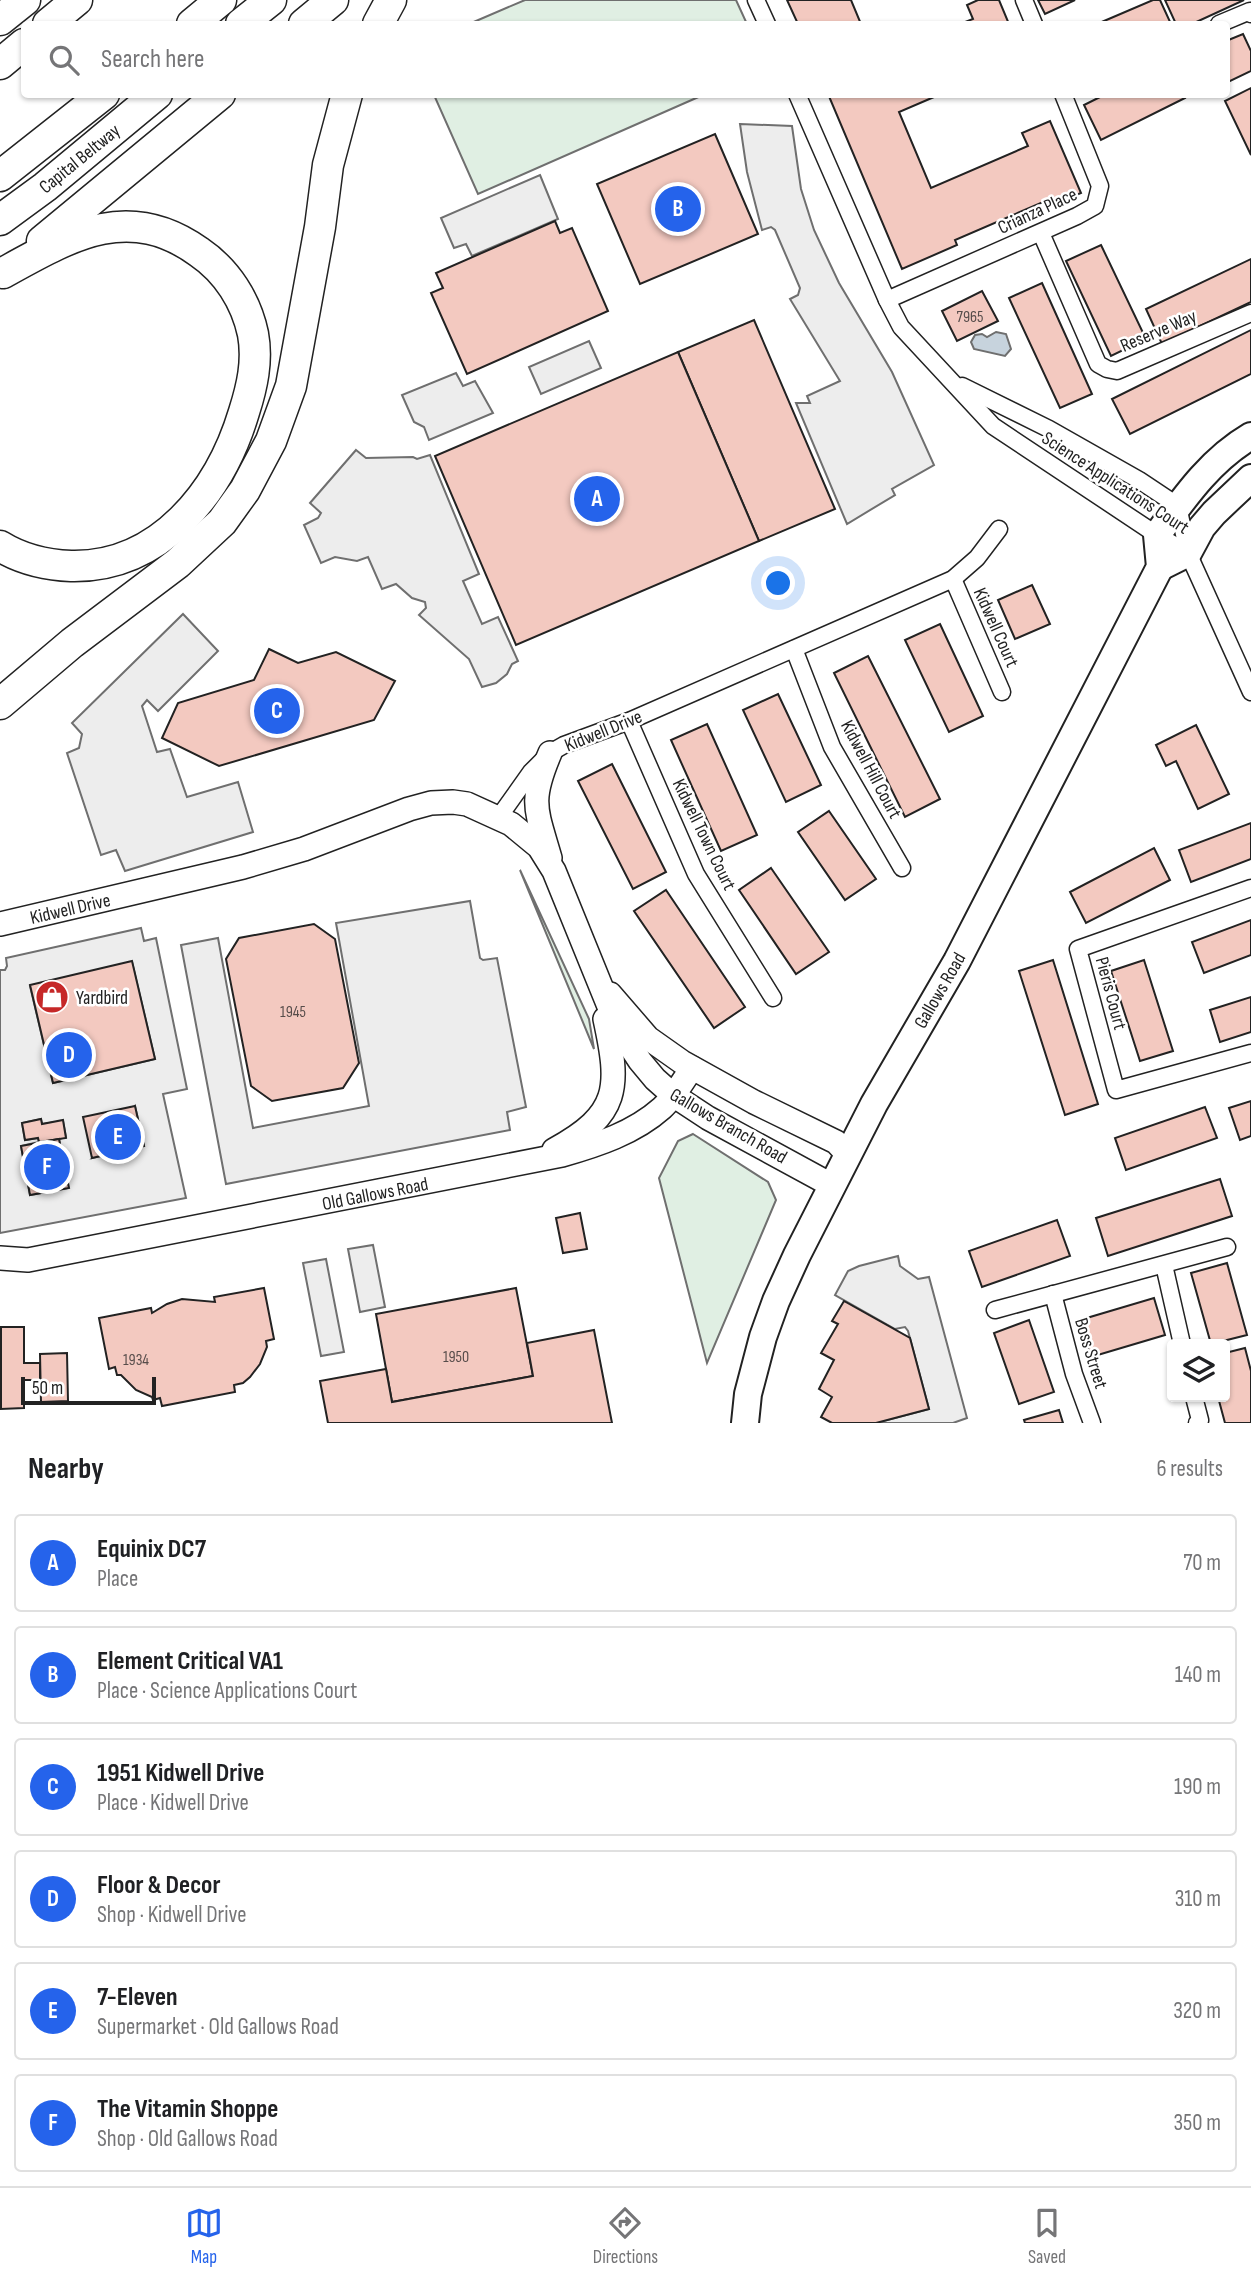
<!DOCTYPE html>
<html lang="en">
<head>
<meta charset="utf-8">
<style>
  :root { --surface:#fff; --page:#f2f2f2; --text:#202124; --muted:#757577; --line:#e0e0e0; --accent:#2563eb }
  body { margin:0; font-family:"Sofia Sans Condensed",sans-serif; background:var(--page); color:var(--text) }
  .controls { position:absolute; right:21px; bottom:21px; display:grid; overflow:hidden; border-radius:7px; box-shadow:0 2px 5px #0004 }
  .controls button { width:63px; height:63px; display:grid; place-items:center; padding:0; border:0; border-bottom:2px solid var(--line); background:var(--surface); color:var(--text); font:35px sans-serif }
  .scale { position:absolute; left:21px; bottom:18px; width:135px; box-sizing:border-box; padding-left:7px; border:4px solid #222; border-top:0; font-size:19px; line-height:24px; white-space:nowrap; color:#222; -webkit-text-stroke:5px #fff; paint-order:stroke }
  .you { position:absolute; left:779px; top:584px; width:24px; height:24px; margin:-18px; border:5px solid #fff; border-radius:50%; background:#1a73e8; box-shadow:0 0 0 10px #1a73e833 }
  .badge { display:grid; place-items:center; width:46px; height:46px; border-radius:50%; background:var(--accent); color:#fff; font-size:23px; font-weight:700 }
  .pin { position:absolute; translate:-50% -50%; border:4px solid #fff; box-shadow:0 2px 7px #0006 }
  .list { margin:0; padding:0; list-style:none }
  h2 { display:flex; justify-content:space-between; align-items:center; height:91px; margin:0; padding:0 28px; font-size:30px }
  h2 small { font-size:23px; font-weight:400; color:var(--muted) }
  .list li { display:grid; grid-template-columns:46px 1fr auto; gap:21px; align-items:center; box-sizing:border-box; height:98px; margin:0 14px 14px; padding:0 14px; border:2px solid var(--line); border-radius:7px }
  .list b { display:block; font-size:26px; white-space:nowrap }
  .list p { margin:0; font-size:23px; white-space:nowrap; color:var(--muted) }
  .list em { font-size:23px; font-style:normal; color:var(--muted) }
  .icon { flex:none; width:38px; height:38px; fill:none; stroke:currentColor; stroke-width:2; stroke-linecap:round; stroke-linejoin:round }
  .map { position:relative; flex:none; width:1251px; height:1423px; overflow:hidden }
  .search { position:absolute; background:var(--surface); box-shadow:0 2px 5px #0004; left:21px; right:21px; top:21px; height:77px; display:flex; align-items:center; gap:18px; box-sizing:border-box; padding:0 24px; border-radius:7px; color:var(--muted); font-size:26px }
  .sheet { height:763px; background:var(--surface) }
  nav { display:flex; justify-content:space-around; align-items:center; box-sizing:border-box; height:98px; border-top:2px solid var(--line); background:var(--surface); font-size:19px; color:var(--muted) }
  nav a { display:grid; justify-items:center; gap:4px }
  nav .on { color:var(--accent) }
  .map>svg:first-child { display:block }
  .green { fill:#e0efe3; stroke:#6f6f6f; stroke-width:2 }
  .parking { fill:#ededed; stroke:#6f6f6f; stroke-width:2; fill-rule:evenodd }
  .water { fill:#c7d3dd; stroke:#6f6f6f; stroke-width:2 }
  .building { fill:#f3c9c0; stroke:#222; stroke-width:2 }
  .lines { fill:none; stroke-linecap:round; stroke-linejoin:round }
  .street-casing { stroke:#222; stroke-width:19 }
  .secondary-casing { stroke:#222; stroke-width:26 }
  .primary-casing { stroke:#222; stroke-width:30 }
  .highway-casing { stroke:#222; stroke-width:33 }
  .street { stroke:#fff; stroke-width:16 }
  .secondary { stroke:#fff; stroke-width:23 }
  .primary { stroke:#fff; stroke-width:26 }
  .highway { stroke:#fff; stroke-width:30 }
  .labels { text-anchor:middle; stroke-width:5; stroke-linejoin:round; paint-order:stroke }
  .number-label { font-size:16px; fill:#564c4a }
  .street-label { font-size:19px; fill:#222; stroke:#fff }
  .poi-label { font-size:19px; fill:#222; stroke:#fff; text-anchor:start }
</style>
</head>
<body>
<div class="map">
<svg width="1251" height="1423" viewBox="0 0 1251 1423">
  <rect width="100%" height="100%" fill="#fff"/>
  <g class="green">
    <polygon points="525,0 736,0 747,24 469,24"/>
    <polygon points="434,95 703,95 478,194"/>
    <polygon points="520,870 589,1019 594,1049"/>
    <polygon points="693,1134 768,1182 776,1200 707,1363 659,1178 678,1141"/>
  </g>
  <g class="parking">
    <polygon points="740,124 792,126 801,189 814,230 839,283 892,372 934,465 892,489 895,495 847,524 796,403 810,403 807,396 840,381 790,299 798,295 800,288 775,230 771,227 762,230 747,172"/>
    <polygon points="540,175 558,219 472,256 466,244 454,248 441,218"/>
    <polygon points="589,341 601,368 541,394 529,367"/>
    <polygon points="456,373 463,386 475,381 493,413 429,440 424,427 414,422 402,395"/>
    <polygon points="356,450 366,458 413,457 417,459 430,455 479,574 463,581 482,624 498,617 518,661 512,664 507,674 496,683 482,687 469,659 419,615 426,608 425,602 412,598 396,584 382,589 368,557 357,561 335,557 321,563 304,525 318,518 321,513 310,503"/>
    <polygon points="183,614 218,651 158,711 147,700 142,706 157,752 170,749 187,797 238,782 253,832 125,871 116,850 101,855 67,753 79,748 82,734 72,723"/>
    <polygon points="470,901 480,958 483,960 497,958 526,1107 507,1112 510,1130 226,1184 181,945 218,938 253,1128 369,1106 336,923"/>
    <path d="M141,928L144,941L156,938L187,1089L163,1094L186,1198L0,1233V970H5L7,966L6,958ZM132,962L155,1059L53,1083L30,986ZM135,1106L144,1146L92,1158ZM41,1119L42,1124L63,1121L66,1137L59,1139L68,1188L30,1195L21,1146L39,1142L38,1138L25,1140L22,1123Z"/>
    <polygon points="373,1245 385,1307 360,1312 348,1249"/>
    <polygon points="898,1256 900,1266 918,1279 929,1277 967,1418 953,1423 876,1423 929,1409 908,1331 905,1327 895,1329 835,1295 848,1271 859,1266"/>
    <polygon points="326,1259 344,1352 321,1356 303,1263"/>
  </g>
  <polygon class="water" points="996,332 1006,334 1011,349 1005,356 974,349 971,342 975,335 982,334 987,337"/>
  <g class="building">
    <polygon points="787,0 851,0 861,24 798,24"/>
    <polygon points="978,0 999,0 1009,24 960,24 973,19 967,5"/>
    <polygon points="1038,0 1075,0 1045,14"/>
    <polygon points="1153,0 1160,0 1171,24 1097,24"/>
    <polygon points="1165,0 1244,0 1192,24 1176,24"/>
    <polygon points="1243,34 1251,51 1251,71 1226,83 1226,41"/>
    <polygon points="1251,88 1251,155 1225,101"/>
    <polygon points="828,94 941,94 899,112 931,188 1028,146 1022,133 1050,121 1081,193 1053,205 1050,199 955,240 957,245 902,269"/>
    <polygon points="1106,94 1183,94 1185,98 1101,140 1084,105"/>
    <polygon points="715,134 758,234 640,284 597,184"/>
    <polygon points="555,221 560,233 572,228 608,311 467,374 431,293 443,288 436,273"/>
    <polygon points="1101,245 1146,339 1111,356 1066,261"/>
    <polygon points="1251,259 1251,302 1162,344 1146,309"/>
    <polygon points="1042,283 1092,394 1060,408 1009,298"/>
    <polygon points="982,291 998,321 957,341 942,311"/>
    <polygon points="754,320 835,509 759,541 678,352"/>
    <polygon points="1251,330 1251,374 1130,434 1112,399"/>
    <polygon points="678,352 759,541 516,645 435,456"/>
    <polygon points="1032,585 1050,624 1015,639 998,600"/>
    <polygon points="940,624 983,716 949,732 905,640"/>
    <polygon points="269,649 298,663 336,652 395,681 374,720 219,766 162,738 178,703 254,680"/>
    <polygon points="868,656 940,799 905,817 834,673"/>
    <polygon points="778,694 821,785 786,802 743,710"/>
    <polygon points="707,724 757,835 721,851 671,740"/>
    <polygon points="1196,725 1229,794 1198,809 1176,761 1166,766 1156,745"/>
    <polygon points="612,764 666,872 633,889 578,781"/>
    <polygon points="829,811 876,879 845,900 798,832"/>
    <polygon points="1251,823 1251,859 1191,882 1179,850"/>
    <polygon points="1154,848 1170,880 1086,923 1070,892"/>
    <polygon points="771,868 829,952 796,974 739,890"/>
    <polygon points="666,890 745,1007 714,1028 634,911"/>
    <polygon points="1251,920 1251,955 1204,973 1192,942"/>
    <polygon points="314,924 335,939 359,1063 343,1088 272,1101 251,1086 226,959 239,938"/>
    <polygon points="1053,960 1098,1104 1065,1115 1019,971"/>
    <polygon points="1144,960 1173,1051 1140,1061 1111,971"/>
    <polygon points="132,961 155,1059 53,1083 30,985"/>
    <polygon points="1251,997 1251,1032 1220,1042 1210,1010"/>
    <polygon points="1251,1101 1251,1136 1240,1140 1229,1108"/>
    <polygon points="135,1106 144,1146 92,1158 83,1117"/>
    <polygon points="1205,1107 1217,1138 1126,1170 1115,1138"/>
    <polygon points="41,1119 42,1124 63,1120 66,1138 39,1142 38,1138 25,1140 22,1123"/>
    <polygon points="59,1139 69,1188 30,1195 21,1146"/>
    <polygon points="1220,1179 1232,1216 1108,1256 1096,1218"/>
    <polygon points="580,1213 587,1249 563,1253 556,1218"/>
    <polygon points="1057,1220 1070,1256 982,1287 969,1251"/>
    <polygon points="1227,1263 1247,1335 1211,1344 1191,1273"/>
    <polygon points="264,1288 274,1339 266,1341 267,1347 260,1364 250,1377 243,1383 234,1385 235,1392 162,1406 160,1398 153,1400 152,1397 136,1390 121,1375 117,1375 115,1367 109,1369 99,1318 151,1308 152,1313 167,1304 182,1299 215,1302 214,1297"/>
    <polygon points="516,1288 533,1376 392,1402 376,1314"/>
    <polygon points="1154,1298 1165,1335 1091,1357 1080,1320"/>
    <polygon points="844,1301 910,1338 929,1409 876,1423 832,1423 821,1417 832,1397 819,1389 834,1360 821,1353 838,1324 832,1321"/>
    <polygon points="1029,1320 1054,1392 1019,1404 994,1333"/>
    <polygon points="1,1327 24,1327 24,1363 40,1363 40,1380 24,1380 24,1408 1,1409"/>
    <polygon points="594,1330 612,1423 328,1423 320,1381 386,1369 392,1402 533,1376 527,1343"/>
    <polygon points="1245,1348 1251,1371 1251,1423 1225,1423 1218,1397 1225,1397 1225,1353"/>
    <polygon points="67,1353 68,1401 41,1402 40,1354"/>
    <polygon points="1059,1410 1063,1423 1025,1423 1024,1420"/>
  </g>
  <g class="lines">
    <defs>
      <g id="street">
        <polyline points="756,0 767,24"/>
        <polyline points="1024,0 1034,24"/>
        <polyline points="1219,24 1250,11 1251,14"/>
        <polyline points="797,94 887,300 901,327 993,426 1157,535 1188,553"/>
        <polyline points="1041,233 1098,364 1107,369 1117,371 1251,313"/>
        <polyline points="887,300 1077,216 1095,206 1100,186 1063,94"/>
        <polyline points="962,386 1049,429 1139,480 1178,506 1188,553 1251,692"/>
        <polyline points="953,579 1002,692"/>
        <polyline points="794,649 832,747 902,868"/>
        <polyline points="629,721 696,874 773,998"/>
        <polyline points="499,817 531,772 550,753 564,745 629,721 953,579 977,558 999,529"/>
        <polyline points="1251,888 1078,949 1116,1090 1251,1053"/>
        <polyline points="1164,1265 1182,1344"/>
        <polyline points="1053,1294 1074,1374 1092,1423"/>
        <polyline points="995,1310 1227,1247"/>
        <polyline points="1194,1397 1200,1420 1197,1423"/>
      </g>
      <g id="secondary">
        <path d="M550,753C529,802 536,809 550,858"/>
        <polyline points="0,924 243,867 304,849 409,809 431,803 453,802 467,804 511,824 539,847 554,871 617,1026 640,1061 655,1079 673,1095 708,1118 833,1186"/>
        <polyline points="610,994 648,1038 682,1062 754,1102 836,1142 848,1155"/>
        <path d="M554,1150C620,1114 620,1088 605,1019"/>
        <path d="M0,1258L28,1260L562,1155C597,1145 634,1133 662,1108C674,1097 683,1081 692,1068"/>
      </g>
      <g id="primary">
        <polyline points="1160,567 1188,553 1202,527 1214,513 1251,478"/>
        <path d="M745,1423L748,1394L763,1337L776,1301L797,1255L874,1104L957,961L1160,567L1157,535C1184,498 1210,460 1251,436"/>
      </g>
      <g id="highway">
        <polyline points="0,20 25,0"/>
        <polyline points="48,24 77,0"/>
        <polyline points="192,24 221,0"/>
        <polyline points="241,24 271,0"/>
        <polyline points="304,24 333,0"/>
        <polyline points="378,24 391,0"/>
        <polyline points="0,64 24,44"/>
        <polyline points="0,176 104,94"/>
        <polyline points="0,220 45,187 157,94"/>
        <polyline points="42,241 220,94"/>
        <path d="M0,546C21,559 46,565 71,566C160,568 220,492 244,412C252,387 258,361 253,334C246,301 227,271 199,252C128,201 70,236 3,273"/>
        <polyline points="0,704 72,643 178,563 222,522 245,490 271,441 291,386 320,227 328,165 347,94"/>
      </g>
    </defs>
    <use href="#street" class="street-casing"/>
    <use href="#secondary" class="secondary-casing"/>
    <use href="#primary" class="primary-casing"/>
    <use href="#highway" class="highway-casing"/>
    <use href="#street" class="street"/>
    <use href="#secondary" class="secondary"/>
    <use href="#primary" class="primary"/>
    <use href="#highway" class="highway"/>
  </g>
  <defs>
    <symbol id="shop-disc" viewBox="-11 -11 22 22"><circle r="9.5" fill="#c62828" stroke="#fff"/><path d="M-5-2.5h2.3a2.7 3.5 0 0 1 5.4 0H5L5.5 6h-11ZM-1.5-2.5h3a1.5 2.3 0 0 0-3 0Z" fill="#fff"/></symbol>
  </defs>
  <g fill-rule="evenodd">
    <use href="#shop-disc" x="33" y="978" width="38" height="38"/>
  </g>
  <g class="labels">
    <g class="number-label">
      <text x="970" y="322">7965</text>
      <text x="293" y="1017">1945</text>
      <text x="456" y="1362">1950</text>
      <text x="136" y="1365">1934</text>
    </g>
    <g class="street-label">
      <text transform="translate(79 158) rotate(-39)" y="7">Capital Beltway</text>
      <text transform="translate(1037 210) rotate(-25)" y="7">Crianza Place</text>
      <text transform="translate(1158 330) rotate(-23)" y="7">Reserve Way</text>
      <text transform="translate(1116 482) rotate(33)" y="7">Science Applications Court</text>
      <text transform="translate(997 627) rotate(66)" y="7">Kidwell Court</text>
      <text transform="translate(603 730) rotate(-22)" y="7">Kidwell Drive</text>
      <text transform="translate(872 769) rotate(62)" y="7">Kidwell Hill Court</text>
      <text transform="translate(705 834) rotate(64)" y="7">Kidwell Town Court</text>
      <text transform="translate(70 908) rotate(-13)" y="7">Kidwell Drive</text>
      <text transform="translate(939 990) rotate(-60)" y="7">Gallows Road</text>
      <text transform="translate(1112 993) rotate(75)" y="7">Pieris Court</text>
      <text transform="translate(729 1125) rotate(30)" y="7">Gallows Branch Road</text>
      <text transform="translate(375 1193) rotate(-11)" y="7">Old Gallows Road</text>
      <text transform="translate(1092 1353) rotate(73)" y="7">Boss Street</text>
    </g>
    <g class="poi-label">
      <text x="76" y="1004">Yardbird</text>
    </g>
  </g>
</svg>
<div class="controls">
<button><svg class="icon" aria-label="layers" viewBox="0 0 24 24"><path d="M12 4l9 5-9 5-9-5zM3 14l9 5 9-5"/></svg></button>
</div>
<div class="scale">50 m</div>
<div class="you"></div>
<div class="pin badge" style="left:597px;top:499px">A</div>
<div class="pin badge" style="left:678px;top:209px">B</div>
<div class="pin badge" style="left:277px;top:711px">C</div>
<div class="pin badge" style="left:69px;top:1055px">D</div>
<div class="pin badge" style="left:118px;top:1137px">E</div>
<div class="pin badge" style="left:47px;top:1167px">F</div>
<div class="search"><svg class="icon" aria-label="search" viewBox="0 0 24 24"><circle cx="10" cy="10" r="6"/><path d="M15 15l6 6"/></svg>Search here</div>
</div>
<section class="sheet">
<h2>Nearby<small>6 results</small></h2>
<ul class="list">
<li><span class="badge">A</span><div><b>Equinix DC7</b><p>Place</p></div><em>70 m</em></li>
<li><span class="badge">B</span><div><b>Element Critical VA1</b><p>Place · Science Applications Court</p></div><em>140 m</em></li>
<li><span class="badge">C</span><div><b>1951 Kidwell Drive</b><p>Place · Kidwell Drive</p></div><em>190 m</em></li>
<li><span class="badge">D</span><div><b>Floor &amp; Decor</b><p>Shop · Kidwell Drive</p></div><em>310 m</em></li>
<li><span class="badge">E</span><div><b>7-Eleven</b><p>Supermarket · Old Gallows Road</p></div><em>320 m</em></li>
<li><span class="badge">F</span><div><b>The Vitamin Shoppe</b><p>Shop · Old Gallows Road</p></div><em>350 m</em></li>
</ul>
</section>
<nav>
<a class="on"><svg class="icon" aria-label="map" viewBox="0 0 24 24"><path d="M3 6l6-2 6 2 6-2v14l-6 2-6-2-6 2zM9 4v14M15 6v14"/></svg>Map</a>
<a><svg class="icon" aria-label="directions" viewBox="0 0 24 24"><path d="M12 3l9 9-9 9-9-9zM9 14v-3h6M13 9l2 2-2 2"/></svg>Directions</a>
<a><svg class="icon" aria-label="saved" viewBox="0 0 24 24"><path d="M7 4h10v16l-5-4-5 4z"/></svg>Saved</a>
</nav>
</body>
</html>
